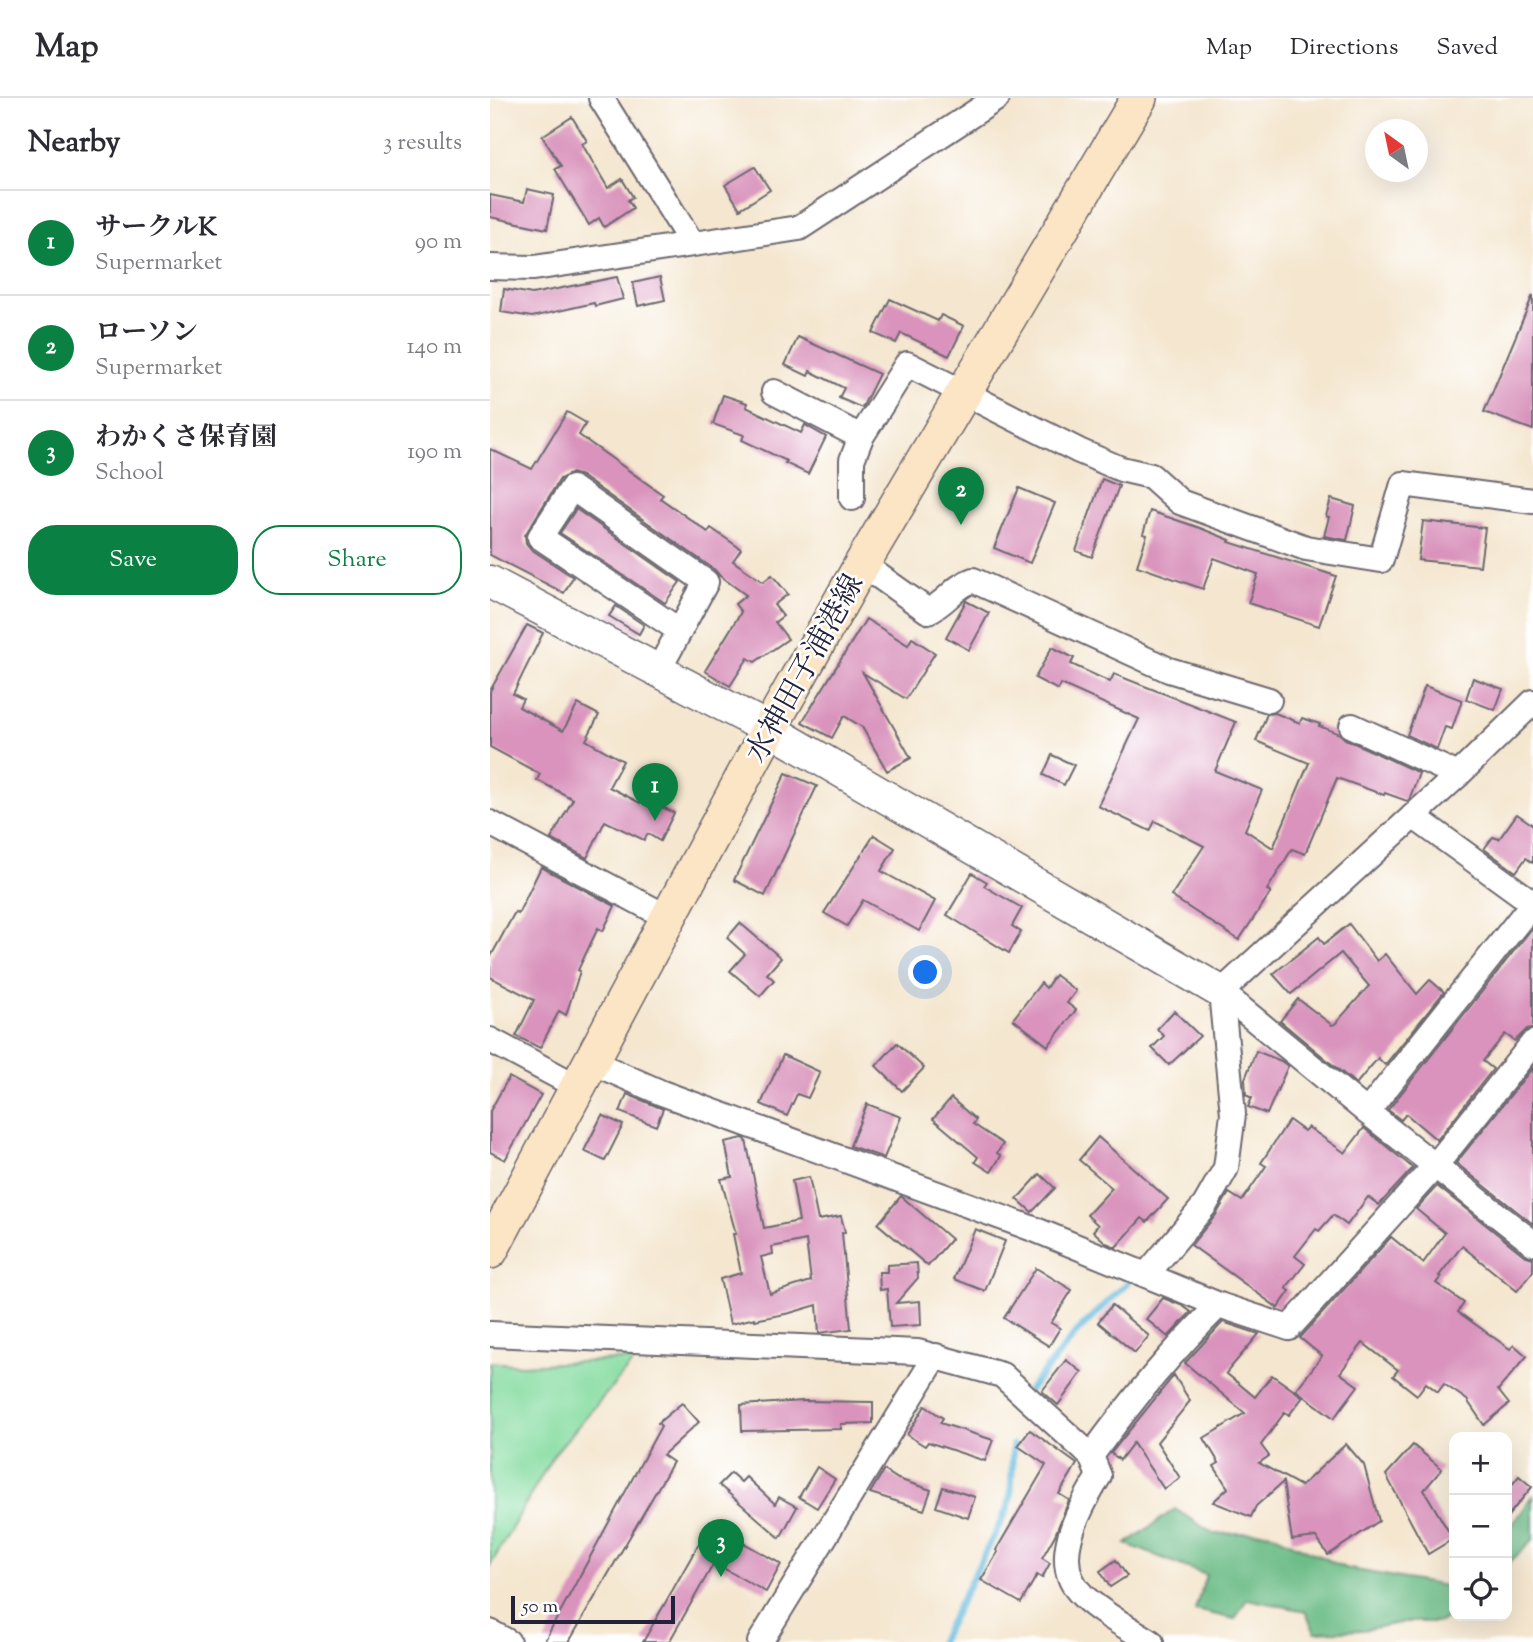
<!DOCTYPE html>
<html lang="en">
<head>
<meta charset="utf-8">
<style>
  :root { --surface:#fff; --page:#f2f2f3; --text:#2b2b33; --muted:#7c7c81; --line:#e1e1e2; --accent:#0b8043 }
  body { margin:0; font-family:"Sorts Mill Goudy","Noto Serif JP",serif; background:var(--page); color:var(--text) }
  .controls { position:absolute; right:21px; bottom:21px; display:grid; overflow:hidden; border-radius:14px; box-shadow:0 7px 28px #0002 }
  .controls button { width:63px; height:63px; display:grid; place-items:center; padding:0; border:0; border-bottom:2px solid var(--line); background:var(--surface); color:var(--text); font:35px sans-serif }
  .compass { position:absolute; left:875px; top:21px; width:63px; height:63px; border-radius:50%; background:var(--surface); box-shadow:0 7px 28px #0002; rotate:327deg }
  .scale { position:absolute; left:21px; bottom:18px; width:164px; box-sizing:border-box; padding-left:7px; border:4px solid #22223b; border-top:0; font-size:19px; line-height:24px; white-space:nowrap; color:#22223b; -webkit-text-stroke:5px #fff; paint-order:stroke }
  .you { position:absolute; left:436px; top:875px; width:24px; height:24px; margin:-18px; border:5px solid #fff; border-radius:50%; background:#1a73e8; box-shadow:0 0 0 10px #1a73e833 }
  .badge { display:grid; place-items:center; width:46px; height:46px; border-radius:50%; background:var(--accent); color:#fff; font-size:23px; font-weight:700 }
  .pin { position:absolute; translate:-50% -58px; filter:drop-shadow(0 2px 4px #0008) }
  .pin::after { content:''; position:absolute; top:37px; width:24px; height:21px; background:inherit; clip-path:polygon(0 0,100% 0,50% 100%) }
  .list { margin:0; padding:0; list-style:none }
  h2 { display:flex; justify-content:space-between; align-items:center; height:91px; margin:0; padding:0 28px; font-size:30px }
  h2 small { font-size:23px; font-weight:400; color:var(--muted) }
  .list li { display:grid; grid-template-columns:46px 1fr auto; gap:21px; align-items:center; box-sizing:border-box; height:105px; padding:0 28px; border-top:2px solid var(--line) }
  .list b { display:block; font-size:26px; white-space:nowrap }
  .list p { margin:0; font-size:23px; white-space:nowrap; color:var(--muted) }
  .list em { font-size:23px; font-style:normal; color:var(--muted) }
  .actions { display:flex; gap:14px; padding:21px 28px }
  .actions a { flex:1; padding:16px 0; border:2px solid var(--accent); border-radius:28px; text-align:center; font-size:24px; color:var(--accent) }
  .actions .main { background:var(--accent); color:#fff }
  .icon { flex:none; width:38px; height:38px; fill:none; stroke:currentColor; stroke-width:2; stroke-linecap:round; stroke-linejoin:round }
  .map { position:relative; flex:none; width:1043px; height:1544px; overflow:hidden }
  header { display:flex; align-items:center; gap:42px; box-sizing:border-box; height:98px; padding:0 35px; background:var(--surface); border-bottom:2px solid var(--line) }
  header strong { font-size:33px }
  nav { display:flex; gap:38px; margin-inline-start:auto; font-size:24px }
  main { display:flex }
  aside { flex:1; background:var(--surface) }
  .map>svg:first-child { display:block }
  .green { fill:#85dca0; stroke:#547f6e; stroke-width:2 }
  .forest { fill:#6cbc86; stroke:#476f60; stroke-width:2 }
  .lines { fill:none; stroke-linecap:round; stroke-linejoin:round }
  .stream { stroke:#5db7db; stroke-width:7 }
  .building { fill:#d993bc; fill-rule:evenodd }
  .minor-casing { stroke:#6c676f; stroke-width:28 }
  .tertiary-casing { stroke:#6c676f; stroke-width:35 }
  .secondary-casing { stroke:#6c676f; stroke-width:38 }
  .minor { stroke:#fff; stroke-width:24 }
  .tertiary { stroke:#fff; stroke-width:32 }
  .secondary { stroke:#fce5c4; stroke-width:35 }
  .labels { text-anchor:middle; stroke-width:5; stroke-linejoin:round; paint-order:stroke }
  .street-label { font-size:30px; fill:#22223b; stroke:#fff }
</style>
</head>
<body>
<header>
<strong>Map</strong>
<nav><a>Map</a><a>Directions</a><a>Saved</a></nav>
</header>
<main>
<aside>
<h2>Nearby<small>3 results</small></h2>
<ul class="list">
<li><span class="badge">1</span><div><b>サークルK</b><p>Supermarket</p></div><em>90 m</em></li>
<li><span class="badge">2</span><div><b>ローソン</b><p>Supermarket</p></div><em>140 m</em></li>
<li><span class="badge">3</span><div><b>わかくさ保育園</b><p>School</p></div><em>190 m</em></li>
</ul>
<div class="actions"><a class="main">Save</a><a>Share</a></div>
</aside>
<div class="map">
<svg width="1043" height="1544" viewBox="0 0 1043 1544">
  <rect width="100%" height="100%" fill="#fff"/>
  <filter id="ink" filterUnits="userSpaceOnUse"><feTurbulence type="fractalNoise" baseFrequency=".0143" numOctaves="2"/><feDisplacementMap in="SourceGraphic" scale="14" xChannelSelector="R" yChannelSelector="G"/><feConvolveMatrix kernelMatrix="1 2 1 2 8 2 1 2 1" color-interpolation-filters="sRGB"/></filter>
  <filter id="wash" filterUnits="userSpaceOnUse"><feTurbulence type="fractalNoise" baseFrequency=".00686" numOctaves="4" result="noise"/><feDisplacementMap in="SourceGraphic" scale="28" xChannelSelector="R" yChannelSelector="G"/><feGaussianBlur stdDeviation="1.57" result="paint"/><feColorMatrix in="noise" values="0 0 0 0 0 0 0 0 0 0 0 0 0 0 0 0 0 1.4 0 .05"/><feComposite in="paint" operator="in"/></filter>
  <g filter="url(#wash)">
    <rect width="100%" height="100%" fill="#f4e6cf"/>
    <polygon class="green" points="146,1261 64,1356 0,1468 0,1264 32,1267"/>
    <g class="forest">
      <polygon points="1043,1398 1043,1442 1017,1467 1017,1428 1020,1430"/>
      <polygon points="685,1411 724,1436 778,1434 855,1470 960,1489 964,1481 964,1515 950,1524 914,1524 873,1532 825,1534 815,1513 757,1501 745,1521 705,1512 716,1477 636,1446"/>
    </g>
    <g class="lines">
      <g class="stream">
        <polyline points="539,1292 587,1234 638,1185"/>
        <polyline points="450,1544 516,1414 521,1397 523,1347"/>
      </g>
    </g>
    <g id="blocks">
      <g class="building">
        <polygon points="82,19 97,43 92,46 118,90 132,81 143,99 138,102 143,110 114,129 109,120 99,127 65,71 71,68 52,38"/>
        <polygon points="265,69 280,92 250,111 235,87"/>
        <polygon points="37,91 64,97 57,131 0,119 0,97 34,104"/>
        <polygon points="127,179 133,201 105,208 104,205 42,219 11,214 14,191 42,196"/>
        <polygon points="170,179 175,202 148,208 143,185"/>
        <polygon points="1043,197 1043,332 994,314"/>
        <polygon points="400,201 448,223 451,217 474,228 459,258 411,235 406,245 383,235"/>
        <polygon points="308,239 389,276 372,310 349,300 354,290 320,273 318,278 295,267"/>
        <polygon points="233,297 257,305 256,309 311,335 315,327 336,339 318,376 295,365 297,363 252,342 254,337 223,326"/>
        <polygon points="77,314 96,325 89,337 173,397 170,400 218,434 221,430 251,451 243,463 273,484 282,477 298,496 284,507 293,518 285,524 298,541 265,564 258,560 240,588 215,573 251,514 245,506 256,497 230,478 225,472 91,378 82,375 70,381 35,437 36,445 41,451 83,479 74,495 0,457 0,351 42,371"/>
        <polygon points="612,381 629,388 602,459 586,453"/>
        <polygon points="529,390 565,405 540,465 504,450"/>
        <polygon points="841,401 865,408 857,442 834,438 839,419 836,418"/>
        <polygon points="86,411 190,484 175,505 70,435"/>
        <polygon points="660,413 710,430 740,442 739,444 846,478 829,528 758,505 768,476 724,460 713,491 647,468 657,437 653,436"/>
        <polygon points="933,423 995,430 990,468 928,462"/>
        <polygon points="476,503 499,515 479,552 456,539"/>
        <polygon points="126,508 154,527 149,536 119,518"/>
        <polygon points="376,521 418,547 422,540 445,555 416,601 373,575 421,660 397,673 372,629 354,618 342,640 312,624"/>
        <polygon points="37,527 53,535 23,596 33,601 29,609 73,633 88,606 109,617 96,642 133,663 119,689 150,705 153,699 184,715 170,743 158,736 154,742 115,723 97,760 61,741 83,701 47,682 50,676 0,649 0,593"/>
        <polygon points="562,549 584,560 581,566 620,584 624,576 746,624 725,673 772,692 755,732 783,750 819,665 766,643 777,616 785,615 810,625 812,620 830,626 829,628 850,636 855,641 929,675 919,702 917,703 895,695 894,697 847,680 815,756 802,751 777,792 781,794 749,842 681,798 714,748 665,723 660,733 608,708 649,621 571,586 568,592 545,580"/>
        <polygon points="983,580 1013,591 1005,612 976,601"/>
        <polygon points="935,588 972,602 962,631 955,629 947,651 917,637"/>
        <polygon points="562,657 584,667 574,687 553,677"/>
        <polygon points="296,675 327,688 275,798 244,782"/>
        <polygon points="1027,716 1043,727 1043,765 1036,760 1026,774 994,751 1003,739 1009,741"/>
        <polygon points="384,737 405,750 391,773 445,803 429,833 373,802 357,828 334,815"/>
        <polygon points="51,769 125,808 113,833 108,830 88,872 90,873 76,917 69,913 50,950 26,938 44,902 0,879 0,860 25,814 28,816"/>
        <polygon points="482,775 497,784 494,788 532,810 522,828 531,834 519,855 457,817"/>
        <polygon points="250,825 291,860 277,876 284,882 270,898 240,873 255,856 237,840"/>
        <polygon points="859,826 887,863 895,856 927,896 940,882 954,894 895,967 888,960 866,986 790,923 808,901 842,927 845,926 879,888 851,855 801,896 783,876 829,839 834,846"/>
        <polygon points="1043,829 1043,930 1037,931 1025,943 1015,936 993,963 1003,971 947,1042 916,1016 911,1022 898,1012"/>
        <polygon points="565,877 586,893 577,905 586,912 558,948 523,921 551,885 556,890"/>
        <polygon points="684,913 710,938 679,967 662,950 674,938 667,931"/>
        <polygon points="407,945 434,970 412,993 386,968"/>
        <polygon points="766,953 791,963 798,968 777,1016 758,1009 762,1000 756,997 755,981"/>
        <polygon points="293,957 330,974 318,1000 307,996 297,1018 271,1006"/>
        <polygon points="1043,969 1043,1126 966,1065"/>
        <polygon points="19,979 51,997 15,1062 0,1054 0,1013"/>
        <polygon points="137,996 173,1011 166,1028 130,1014"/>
        <polygon points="461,1000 486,1022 483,1026 513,1046 507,1055 511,1058 501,1074 485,1064 488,1059 443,1021"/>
        <polygon points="377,1006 411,1019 394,1060 360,1048"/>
        <polygon points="112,1017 133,1027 115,1063 94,1053"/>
        <polygon points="799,1022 814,1033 818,1029 855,1055 874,1030 923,1070 889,1107 878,1099 857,1127 843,1117 829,1133 826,1131 805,1158 815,1166 796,1190 800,1193 788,1210 701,1147 726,1117 739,1095 752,1103 776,1068 771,1065"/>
        <polygon points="608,1039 678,1101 657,1124 652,1120 626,1149 616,1145 603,1133 608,1127 597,1117 622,1090 589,1062"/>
        <path d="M253,1040L256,1042L274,1130L309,1123L302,1083L319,1079L328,1122L351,1118L355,1134L352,1135L361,1231L329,1235L327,1207L300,1215L265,1222V1220L240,1226L230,1181L251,1175L243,1136H246L231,1081L242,1079L235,1044ZM316,1142L321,1183L280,1196L271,1159L283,1156L282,1149Z"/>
        <polygon points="550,1076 565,1090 542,1114 527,1101"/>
        <polygon points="947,1088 1034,1157 1043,1160 1043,1173 1027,1193 972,1148 949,1178 951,1179 946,1185 974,1205 968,1214 1020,1251 1024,1247 1037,1258 1008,1292 1019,1306 994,1327 977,1302 954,1286 948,1294 936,1285 927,1297 903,1278 908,1272 873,1245 850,1275 868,1288 844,1320 806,1292 832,1258 810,1240 901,1139 933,1165 955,1135 926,1111"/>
        <polygon points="411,1098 461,1141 438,1168 388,1126"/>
        <polygon points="485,1131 515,1143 495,1193 464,1181"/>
        <polygon points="427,1165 428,1180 406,1205 430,1203 431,1227 400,1229 397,1191 390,1192 389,1174 397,1174 397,1167"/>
        <polygon points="546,1170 582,1192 561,1225 570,1230 559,1248 514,1220"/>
        <polygon points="673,1200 693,1208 701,1214 678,1239 656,1221"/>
        <polygon points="622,1207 659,1238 645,1255 608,1224"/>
        <polygon points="733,1224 769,1236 736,1275 765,1299 782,1277 813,1299 799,1317 795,1314 771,1347 779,1358 769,1365 811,1388 856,1346 874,1367 889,1423 838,1457 826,1439 802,1442 793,1384 766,1408 761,1419 723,1404 738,1390 724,1368 729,1365 714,1340 755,1315 695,1265"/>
        <polygon points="576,1262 592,1274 568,1307 552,1293"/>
        <polygon points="684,1277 700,1303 667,1344 690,1380 674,1391 643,1345 630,1362 621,1355"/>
        <polygon points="314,1303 383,1304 383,1325 351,1326 351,1331 252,1333 251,1307"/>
        <polygon points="192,1305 209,1324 173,1357 183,1364 79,1544 54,1544 171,1328 168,1325"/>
        <polygon points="435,1308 453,1320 450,1325 503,1342 495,1363 438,1344 435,1348 417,1337"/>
        <polygon points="540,1332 587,1366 569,1396 579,1402 565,1437 552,1460 560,1465 552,1480 547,1477 531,1505 491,1482 508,1454 506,1452 556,1367 528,1348"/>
        <polygon points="923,1347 952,1371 934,1392 963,1441 938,1456 896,1377"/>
        <polygon points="327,1369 345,1381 327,1410 309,1399"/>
        <polygon points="394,1372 408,1381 441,1392 434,1412 380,1395"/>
        <polygon points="241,1375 251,1384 256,1379 285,1406 289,1399 307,1409 290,1440 229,1387"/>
        <polygon points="1029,1378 1042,1389 1017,1419 1017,1393"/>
        <polygon points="453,1389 485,1399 478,1420 446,1409"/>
        <polygon points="220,1426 291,1466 276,1494 224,1465 179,1544 153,1544"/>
        <polygon points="626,1462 637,1478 620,1489 610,1473"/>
      </g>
    </g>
  </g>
  <g filter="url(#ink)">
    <use href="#blocks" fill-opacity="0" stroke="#6c676f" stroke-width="2"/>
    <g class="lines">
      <defs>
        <g id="minor">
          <polyline points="111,0 201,144"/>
          <polyline points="0,169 44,170 309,130 507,0"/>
          <polyline points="284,294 371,339"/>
          <polyline points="362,400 362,362 371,339 417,266 589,353 631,371 661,378 690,404 816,450 891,462 913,386 1043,403"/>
          <path d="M372,466L438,513C458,504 463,489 483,482L679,572L779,602"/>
          <polyline points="168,573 216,484 82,390 50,439 190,533"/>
          <polyline points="862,628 968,677"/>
          <polyline points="0,725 177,819"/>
          <polyline points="731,894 968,677 1043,604"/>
          <polyline points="731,894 877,1014 1043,1145"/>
          <polyline points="0,942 88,989"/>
          <polyline points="102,964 172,995 546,1132 729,1207 799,1230 945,1068 1043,945"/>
          <polyline points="877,1014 1043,805 923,718"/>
          <polyline points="657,1176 715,1107 736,1070 743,1016 731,894"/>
          <polyline points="0,1236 428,1254 512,1277 601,1358"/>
          <polyline points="0,1534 18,1544"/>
          <polyline points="270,1544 446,1258"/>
          <path d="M661,1544C639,1530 612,1516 593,1498C557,1464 590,1411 609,1378L601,1358C640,1304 681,1254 729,1207"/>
        </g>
        <polyline id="tertiary" points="0,484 279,631 731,894"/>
        <polyline id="secondary" points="0,1153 279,631 372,466 649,0"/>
      </defs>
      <use href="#minor" class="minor-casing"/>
      <use href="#tertiary" class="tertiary-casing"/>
      <use href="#secondary" class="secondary-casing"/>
      <use href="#minor" class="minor"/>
      <use href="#tertiary" class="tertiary"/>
      <use href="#secondary" class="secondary"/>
    </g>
  </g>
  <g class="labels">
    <g class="street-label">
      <text transform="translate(314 570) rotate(-61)" y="10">水神田子浦港線</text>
    </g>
  </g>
</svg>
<div class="controls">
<button>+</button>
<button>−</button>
<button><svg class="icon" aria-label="locate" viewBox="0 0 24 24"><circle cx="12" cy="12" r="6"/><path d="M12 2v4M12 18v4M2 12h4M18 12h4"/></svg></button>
</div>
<svg class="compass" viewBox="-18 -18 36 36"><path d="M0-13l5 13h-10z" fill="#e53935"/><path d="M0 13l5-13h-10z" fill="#7c7c81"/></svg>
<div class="scale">50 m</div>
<div class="you"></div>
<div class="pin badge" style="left:165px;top:723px">1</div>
<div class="pin badge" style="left:471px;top:427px">2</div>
<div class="pin badge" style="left:231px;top:1479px">3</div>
</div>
</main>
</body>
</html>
